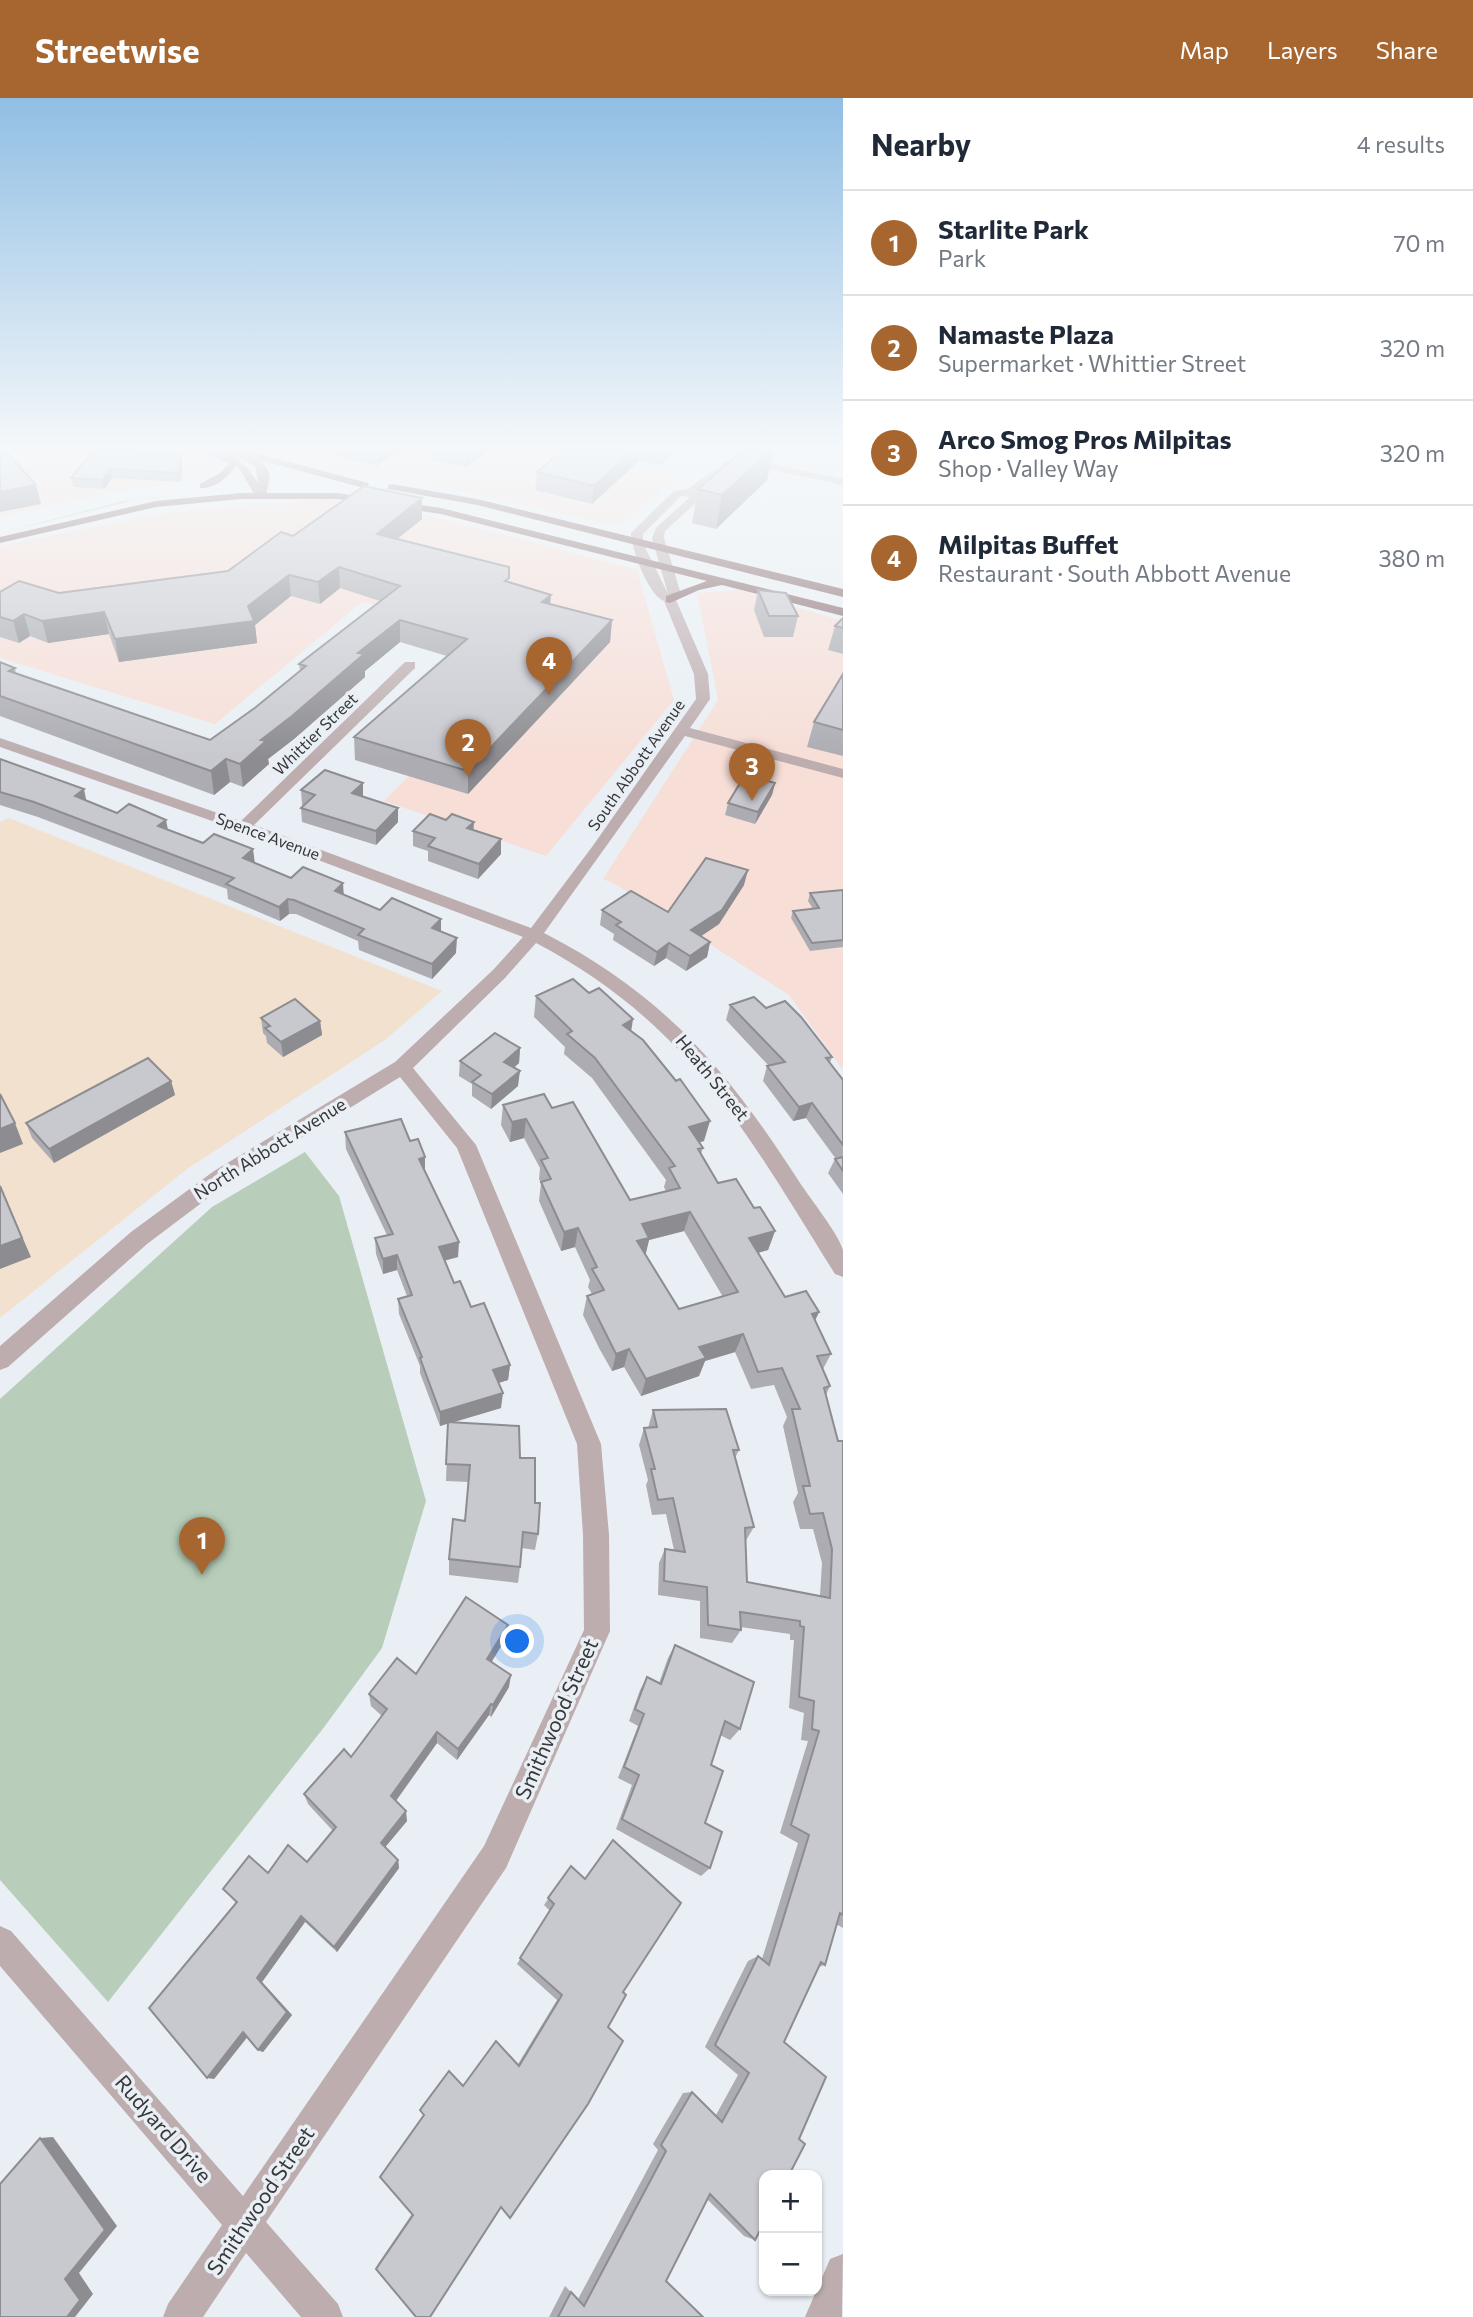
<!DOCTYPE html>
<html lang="en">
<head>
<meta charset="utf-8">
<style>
  :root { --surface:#fff; --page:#f2f2f3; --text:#1f2937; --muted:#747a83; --line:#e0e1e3; --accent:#a76630 }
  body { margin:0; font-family:Commissioner,sans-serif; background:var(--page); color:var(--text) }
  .controls { position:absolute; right:21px; bottom:21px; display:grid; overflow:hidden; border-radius:14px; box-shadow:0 2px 5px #0004 }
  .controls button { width:63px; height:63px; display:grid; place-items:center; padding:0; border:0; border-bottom:2px solid var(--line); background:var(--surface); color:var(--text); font:35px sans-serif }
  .you { position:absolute; left:518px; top:1544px; width:24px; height:24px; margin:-18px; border:5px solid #fff; border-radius:50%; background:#1a73e8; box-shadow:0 0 0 10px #1a73e833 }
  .badge { display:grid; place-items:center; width:46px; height:46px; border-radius:50%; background:var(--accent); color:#fff; font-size:23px; font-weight:700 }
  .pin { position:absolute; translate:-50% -58px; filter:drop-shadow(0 2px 4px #0008) }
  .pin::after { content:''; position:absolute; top:37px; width:24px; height:21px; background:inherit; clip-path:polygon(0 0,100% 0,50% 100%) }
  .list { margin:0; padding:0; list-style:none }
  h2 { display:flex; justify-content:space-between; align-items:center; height:91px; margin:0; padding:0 28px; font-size:30px }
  h2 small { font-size:23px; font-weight:400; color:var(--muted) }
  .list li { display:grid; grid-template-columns:46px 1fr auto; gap:21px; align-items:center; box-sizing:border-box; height:105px; padding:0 28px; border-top:2px solid var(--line) }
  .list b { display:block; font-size:26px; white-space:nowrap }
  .list p { margin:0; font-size:23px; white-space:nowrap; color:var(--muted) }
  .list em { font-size:23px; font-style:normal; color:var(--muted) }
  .map { position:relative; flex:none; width:843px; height:2219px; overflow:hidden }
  header { display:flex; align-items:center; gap:42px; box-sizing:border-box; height:98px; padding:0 35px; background:var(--accent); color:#fff }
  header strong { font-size:33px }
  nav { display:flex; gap:38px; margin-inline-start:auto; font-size:24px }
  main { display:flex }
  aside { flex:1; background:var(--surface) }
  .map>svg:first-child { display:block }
  .commercial { fill:#f7ded7 }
  .education { fill:#f3e1d0 }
  .green { fill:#b8ceba }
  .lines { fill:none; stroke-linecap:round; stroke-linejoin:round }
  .minor { fill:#bdadaf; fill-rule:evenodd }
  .major { fill:#92777a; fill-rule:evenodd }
  .highway { fill:#826467; fill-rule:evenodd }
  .wall { fill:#acacb2; fill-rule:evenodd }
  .shaded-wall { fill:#8c8c91 }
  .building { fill:#c8c8cf; stroke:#8c8c91; stroke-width:2; fill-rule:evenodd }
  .labels { text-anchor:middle; stroke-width:7; stroke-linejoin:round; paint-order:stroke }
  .far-street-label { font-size:16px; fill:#36383a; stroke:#e9eff4 }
  .street-label { font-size:18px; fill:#36383a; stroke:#e9eff4 }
  .near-street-label { font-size:21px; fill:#36383a; stroke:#e9eff4 }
</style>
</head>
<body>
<header>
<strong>Streetwise</strong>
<nav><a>Map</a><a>Layers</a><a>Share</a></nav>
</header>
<main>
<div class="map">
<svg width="843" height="2219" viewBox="0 0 843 2219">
  <rect width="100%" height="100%" fill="#e9eff4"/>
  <g class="commercial">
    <polygon points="0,351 164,351 208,362 218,370 214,375 202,381 116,394 0,419"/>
    <polygon points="251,351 548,351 679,379 629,421 611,427 399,379 337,373"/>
    <polygon points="322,401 366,405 455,424 637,472 674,602 546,758 384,703 532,552 362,504 215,626 0,560 0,448 168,414"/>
    <polygon points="739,492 843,523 843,972 789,897 617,787 603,781 718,602 697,495"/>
  </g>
  <polygon class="education" points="9,720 442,893 385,942 187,1071 0,1220 0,724"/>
  <g class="green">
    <polygon points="236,389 131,403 0,435 119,404"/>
    <polygon points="305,1054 339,1098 426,1403 382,1550 325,1628 108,1904 0,1782 0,1301 212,1109"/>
  </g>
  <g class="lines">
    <g class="minor">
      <path d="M753,362L843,381V387L753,368L732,369L698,394L700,401L665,433L664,440L681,496L676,502L708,576L710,601L690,630L843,671V680L685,638L544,835C665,897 728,973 800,1085C810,1100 839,1137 843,1152C843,1160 843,1171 843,1179L835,1176C747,1036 690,926 536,845L505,880L413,970L476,1047L601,1346L609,1437L610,1533L506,1770L266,2124L338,2206L343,2219H301L246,2155L203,2219H163L168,2206L222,2127L0,1868V1828L11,1833L243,2098L484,1748L584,1532L583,1437L577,1346L457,1050L400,979L228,1085L147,1146L8,1269L0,1272V1248L131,1134L214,1073L395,964L493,872L523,839L238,732L0,649V640L241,723L405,564H415V570L254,727L531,830L592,749L696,601L694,576L664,503C649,498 631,451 631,435L674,393L688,391L725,364ZM681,398L690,399L656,430L652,440L668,496L643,445V436Z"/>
      <polygon points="843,2156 842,2219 805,2219 830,2161"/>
    </g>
    <path class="major" d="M194,351C223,349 244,361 258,385L255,368L224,351C244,350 265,358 270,379L266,397L256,399L239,370Z"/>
    <g class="highway">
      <polygon points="241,351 368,385 369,387 364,390 237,356 237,352"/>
      <path d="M235,359L240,362C231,376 218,391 200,390V386L220,375Z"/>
      <polygon points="392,386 477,401 843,491 843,499 477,407 388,391 388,387"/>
      <polygon points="241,395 337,395 441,410 843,510 843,518 722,487 699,492 670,505 666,504 666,498 707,483 441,416 337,401 241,401 156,409 0,445 0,439 156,403"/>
    </g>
  </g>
  <g class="wall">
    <polygon points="95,351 181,357 182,366 181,384 112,380 104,391 73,389 71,380"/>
    <polygon points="335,351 402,351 377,368 336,358"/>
    <polygon points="432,351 491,351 466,369 432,362"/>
    <polygon points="565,351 678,351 660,367 639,363 592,406 535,392 537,374"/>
    <polygon points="744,351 774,351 767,382 716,431 692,425 698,391"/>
    <polygon points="422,421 397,441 509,485 550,506 612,522 610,544 468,696 355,662 354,639 447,558 400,544 365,573 365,579 294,641 268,661 269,666 243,689 230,684 214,697 0,618 0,564 15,570 16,576 210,642 256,609 300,573 299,566 380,503 340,490 320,506 291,498 255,527 257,545 119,564 109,536 48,545 30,538 19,545 0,539 0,494 59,495 228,473 293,438"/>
    <polygon points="758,492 798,518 793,539 764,539 754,512"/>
    <polygon points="843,520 843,556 828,552 835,528"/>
    <polygon points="843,576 843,658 807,649 814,624"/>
    <polygon points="0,661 87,703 117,715 168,732 255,765 291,780 344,797 380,812 441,821 441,834 456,855 432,881 359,852 358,843 296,816 289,816 280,823 228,801 227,791 38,719 0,707"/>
    <polygon points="775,685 772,697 755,726 725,717 728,705"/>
    <polygon points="301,692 363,698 398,710 398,724 376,747 302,724 301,710 304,707 302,707"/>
    <polygon points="473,732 501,756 478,781 428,763 428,753 413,748 413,733"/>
    <polygon points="744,787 719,826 701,838 710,844 707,859 686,873 666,860 654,868 613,842 614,836 600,827 602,812 668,814"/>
    <polygon points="843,792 843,849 810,853 791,820 793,813 813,811 808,803 810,795"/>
    <path d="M536,898L631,933L704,1043L699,1044L703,1050L701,1056L718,1085L754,1110L775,1133L768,1152L758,1155L785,1199L819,1214L815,1223L831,1256L823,1271L830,1288L826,1297L838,1343H843V1830L836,1826L825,1867L818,1869L784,1944L755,2142L744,2138L707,2101L666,2183L703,2219H549L565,2188L578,2201L658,2052L653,2046L683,1995L692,1994L716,2017L738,1977L705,1949L748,1863L758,1858L762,1861L798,1745L780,1735L808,1643L801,1642L804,1615L789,1610L794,1542H790V1536L740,1529L741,1532L732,1545L700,1540V1503L658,1497L659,1465L665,1451L674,1452L666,1416L652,1417L646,1387L648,1382L639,1347L644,1330H648L653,1312L739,1352L735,1360L754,1429L745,1444L747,1484L820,1498L822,1465L813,1431H800L793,1404L798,1395L783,1328L787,1319L774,1287L751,1291L735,1254L705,1263L699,1278L641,1298L624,1269L612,1273L599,1250L583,1217L587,1198L592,1196L588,1189L590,1182L575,1149L561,1153L539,1103L541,1085L539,1081L540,1070L524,1040L510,1044L501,1027L503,1007L552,1010L630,1102L666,1093L664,1089L666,1082L592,980L564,956L565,949L534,919ZM684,1133L723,1199L679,1211L645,1157L649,1142Z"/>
    <polygon points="730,907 766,910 832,959 830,965 843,982 843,1096 828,1075 835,1061 836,1061 806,1020 793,1023 763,983 767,968 769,968 726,922"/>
    <polygon points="261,920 320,923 322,937 283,959 267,945 266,938 263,935"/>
    <polygon points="520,950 519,965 514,970 518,988 491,1011 472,998 472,986 459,978 460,963"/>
    <polygon points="171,983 175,997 54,1065 32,1040 26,1025"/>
    <polygon points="345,1034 410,1043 425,1075 458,1159 444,1163 454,1185 471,1209 510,1267 508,1282 498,1285 501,1310 451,1325 520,1360 535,1405 538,1436 535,1452 522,1450 520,1469 518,1485 449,1477 449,1461 465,1423 469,1384 446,1383 448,1325 440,1328 420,1275 420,1268 399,1216 398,1201 407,1198 397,1172 383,1176 376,1156 375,1140 387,1137 346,1051"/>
    <polygon points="508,1527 506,1540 492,1563 509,1589 491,1619 489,1617 457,1662 437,1645 396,1703 407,1723 385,1749 398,1762 399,1770 337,1854 305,1824 262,1884 292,1917 263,1954 258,1952 247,1939 214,1981 236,1805 223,1791 268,1775 307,1764 333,1733 308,1706 304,1696 351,1659 382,1618 371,1608 369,1596 416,1576"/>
    <polygon points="675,1547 740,1631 730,1642 720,1637 711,1667 705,1725 710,1770 701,1778 616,1731 632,1687 618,1680 638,1628 629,1623 640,1592 647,1579 659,1585 668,1560"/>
    <polygon points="571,1768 623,1894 501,2109 376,2171 378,2166 412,2116 462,1988 518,1966 557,1902 517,1866 550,1813 544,1807"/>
  </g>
  <g class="shaded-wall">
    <polygon points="376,351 402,351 377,368"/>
    <polygon points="467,351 491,351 466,369"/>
    <polygon points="635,351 641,351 639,363 592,406 594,388"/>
    <polygon points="662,351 678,351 660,367"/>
    <polygon points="773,351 774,351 767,382 716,431 722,397"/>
    <polygon points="181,357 182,366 181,384 179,375"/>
    <polygon points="111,371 112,380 104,391 102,382"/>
    <polygon points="36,387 41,406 0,414 0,394"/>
    <polygon points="422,400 422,421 377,457 377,436"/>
    <polygon points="339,469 340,490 320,506 318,484"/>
    <polygon points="289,477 291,498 255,527 257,545 119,564 115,541 248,508"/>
    <polygon points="551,497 549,519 542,504"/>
    <polygon points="104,514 109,536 48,545 42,523"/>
    <polygon points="24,516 30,538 19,545 13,523"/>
    <polygon points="400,522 400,544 365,573 365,579 294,641 268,661 269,666 243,689 240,666 261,642 358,555"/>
    <polygon points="612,522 610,544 468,696 468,673"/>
    <polygon points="226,661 230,684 214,697 211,673"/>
    <polygon points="363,685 363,700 352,695"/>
    <polygon points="775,685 772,697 755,726 758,714"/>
    <polygon points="84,691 87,706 75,698"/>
    <polygon points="398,710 398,724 376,747 376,733"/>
    <polygon points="166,722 169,737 158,728"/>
    <polygon points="474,724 473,738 467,730"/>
    <polygon points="501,741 501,756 478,781 479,766"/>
    <polygon points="253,751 255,766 243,760"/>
    <polygon points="748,772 744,787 719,826 688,847 691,832"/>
    <polygon points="343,785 344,800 335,793"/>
    <polygon points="288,801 289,816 280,823 279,809"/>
    <polygon points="441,821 441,836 432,830"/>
    <polygon points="457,840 456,855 432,881 432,866"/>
    <polygon points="710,844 707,859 686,873 690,858"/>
    <polygon points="669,845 666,860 654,868 657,854"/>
    <polygon points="633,921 630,941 623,927"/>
    <polygon points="320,923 322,937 283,959 281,944"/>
    <polygon points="520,950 519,965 503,978 504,964"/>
    <polygon points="520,973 518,988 491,1011 492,996"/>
    <polygon points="171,983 175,997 54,1065 49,1051"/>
    <polygon points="812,1005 806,1020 793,1023 799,1009"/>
    <polygon points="526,1021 524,1040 510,1044 512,1024"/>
    <polygon points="710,1023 704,1043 683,1049 689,1029"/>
    <polygon points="15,1025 23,1046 0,1055 0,1031"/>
    <polygon points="425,1059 425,1075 419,1061"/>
    <polygon points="0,1088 31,1159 0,1171"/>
    <polygon points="690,1114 684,1133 649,1142 645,1159 632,1162 642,1126"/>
    <polygon points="578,1130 575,1149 561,1153 564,1134"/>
    <polygon points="775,1133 768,1152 742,1159 749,1140"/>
    <polygon points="459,1144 458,1159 438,1164 439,1149"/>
    <polygon points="397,1157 397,1172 383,1176 383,1161"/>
    <polygon points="819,1214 810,1232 812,1216"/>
    <polygon points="743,1236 735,1254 705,1263 699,1278 641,1298 646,1281 699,1249"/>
    <polygon points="629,1251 624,1269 612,1273 616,1256"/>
    <polygon points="510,1267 508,1282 492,1287 493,1272"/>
    <polygon points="503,1295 501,1310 440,1328 440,1314"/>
    <polygon points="508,1527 506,1540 486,1573 487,1561"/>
    <polygon points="511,1577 509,1589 491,1619 493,1607"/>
    <polygon points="491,1606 489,1617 457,1662 458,1651"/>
    <polygon points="437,1634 437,1645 392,1708 391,1698"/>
    <polygon points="406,1713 407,1723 382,1753 381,1745"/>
    <polygon points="398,1762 399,1770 337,1854 334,1849"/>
    <polygon points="301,1818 305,1824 262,1884 292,1917 263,1954 258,1952 257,1880"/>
    <polygon points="243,1934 249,1937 214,1981 207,1980"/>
    <polygon points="53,2039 117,2128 79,2175 93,2196 75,2219 67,2219 40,2040"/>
  </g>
  <g class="building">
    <polygon points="0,351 6,353 36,387 0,394"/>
    <polygon points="95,351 181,357 179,375 111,371 102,382 71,380"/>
    <polygon points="565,351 635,351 594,388 537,374"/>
    <polygon points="744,351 773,351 722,397 698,391"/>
    <polygon points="364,388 422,400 377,436 509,469 509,480 505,483 551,497 542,504 612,522 468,673 354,639 467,541 400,522 358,555 364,556 292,618 261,642 266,643 240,666 226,661 211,673 0,598 0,564 15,570 9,573 210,642 256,609 306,568 299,566 400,488 339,469 318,484 289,477 248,508 254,523 115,541 104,514 42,523 24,516 13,523 0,519 0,494 19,483 59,495 228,473 281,434 293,438"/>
    <polygon points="758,492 786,495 798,518 769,518"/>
    <polygon points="843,520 843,530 835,528"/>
    <polygon points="843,576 843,632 814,624"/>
    <polygon points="0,661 84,691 75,698 117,715 129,706 166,722 158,728 203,745 214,736 253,751 243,760 291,780 303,769 343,785 335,793 380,812 392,800 441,821 432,830 457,840 432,866 358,837 364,831 294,802 288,801 279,809 226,786 234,780 34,704 0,694"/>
    <polygon points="325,672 363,685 352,695 398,710 376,733 301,710 315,697 301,692"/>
    <polygon points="745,677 775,685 758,714 728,705"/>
    <polygon points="430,716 446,722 452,716 474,724 467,730 501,741 479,766 428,748 435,740 413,733"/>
    <polygon points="706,760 748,772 722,812 691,832 710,844 690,858 669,845 657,854 616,827 621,824 602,812 631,793 668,814"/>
    <polygon points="843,792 843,842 812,845 793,813 819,810 810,795"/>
    <path d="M573,881L589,895L599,890L633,921L623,927L643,942L676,983L680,981L710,1023L689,1029L703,1050L698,1051L718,1085L736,1081L754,1110L760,1109L775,1133L749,1140L785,1199L806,1193L819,1214L812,1216L831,1256L817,1258L830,1288L824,1290L838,1343H843V1817L840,1815L825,1867L821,1864L784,1944L826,1979L799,2041L805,2046L789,2077H764V2125L755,2142L710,2096L666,2183L703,2219H558L571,2194L584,2208L666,2053L661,2047L692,1994L722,2024L749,1975L715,1947L758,1858L769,1867L809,1737L791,1727L819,1633L812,1631L814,1603L799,1599L804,1529L800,1528V1523L740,1514L741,1532L708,1527L707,1489L664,1483L665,1451L685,1454L673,1400L658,1402L651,1371H655L644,1330L657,1329L653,1312L726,1311L739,1352H733L754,1429L745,1430L747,1484L830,1500L832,1451L823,1415L810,1416L803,1388H810L792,1311H800L782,1270L758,1274L743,1236L699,1249L706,1260L646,1281L629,1251L616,1256L587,1198L604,1192L592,1171L597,1169L578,1130L564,1134L541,1084L551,1081L541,1062L548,1060L526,1021L512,1024L503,1007L544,996L552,1010L573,1004L630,1102L680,1090L669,1070L675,1068L595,960L567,936L572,933L536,898ZM690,1114L738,1194L679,1211L637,1143L649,1140L642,1126Z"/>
    <polygon points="754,899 766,910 785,903 801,919 832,959 826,960 843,982 843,1047 812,1005 799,1009 767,968 785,964 730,907"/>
    <polygon points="295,901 320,923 281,944 265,930 270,928 261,920"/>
    <polygon points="495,935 520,950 504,964 520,973 492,996 472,984 481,977 460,963"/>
    <polygon points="148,960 171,983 49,1051 26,1025"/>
    <polygon points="0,996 15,1025 0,1031"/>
    <polygon points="401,1021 410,1043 418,1041 425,1059 419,1061 459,1144 439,1149 454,1185 460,1183 471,1209 484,1205 510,1267 493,1272 503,1295 440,1314 420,1260 422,1259 398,1201 412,1197 397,1157 383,1161 375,1140 393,1136 345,1034"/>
    <polygon points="843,1059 843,1073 835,1061"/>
    <polygon points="0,1088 22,1140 0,1148"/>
    <polygon points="448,1324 519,1328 520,1360 535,1360 535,1405 540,1405 538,1436 523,1434 520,1469 449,1461 453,1421 465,1423 470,1367 446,1366"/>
    <polygon points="466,1499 508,1527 487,1561 511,1577 493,1607 491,1606 458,1651 437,1634 391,1698 406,1713 381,1745 398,1762 334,1849 301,1818 257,1880 287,1914 258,1952 243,1934 207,1980 149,1910 237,1804 223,1791 249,1758 268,1775 288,1747 307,1764 336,1729 304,1696 344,1651 351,1659 387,1611 369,1596 397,1560 416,1576"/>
    <polygon points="675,1547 754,1584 740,1631 725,1623 711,1667 723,1673 705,1725 722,1734 710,1770 622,1721 639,1677 624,1669 644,1616 635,1611 647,1579 661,1586"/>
    <polygon points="613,1742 681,1805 623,1894 626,1897 608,1929 623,1943 588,2006 510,2120 501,2109 430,2219 416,2219 376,2171 413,2117 380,2079 424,2017 420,2012 449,1973 463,1988 496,1943 519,1968 562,1897 520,1860 554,1806 548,1800 571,1768 585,1781"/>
    <polygon points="40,2040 105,2132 65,2181 80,2202 67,2219 0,2219 0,2086"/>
  </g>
  <linearGradient id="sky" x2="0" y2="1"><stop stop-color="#91bee4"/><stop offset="0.53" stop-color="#f5f8fa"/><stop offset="1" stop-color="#f5f8fa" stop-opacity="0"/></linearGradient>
  <rect width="843" height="661" fill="url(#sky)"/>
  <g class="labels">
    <g class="far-street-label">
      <text transform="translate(315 636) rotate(-44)" y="6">Whittier Street</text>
      <text transform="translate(636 667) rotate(-55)" y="6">South Abbott Avenue</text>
      <text transform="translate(268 738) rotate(20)" y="6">Spence Avenue</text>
    </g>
    <g class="street-label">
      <text transform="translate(712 980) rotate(51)" y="6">Heath Street</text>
      <text transform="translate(270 1051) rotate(-32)" y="6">North Abbott Avenue</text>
    </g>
    <g class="near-street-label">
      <text transform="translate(557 1621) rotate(-66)" y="7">Smithwood Street</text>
      <text transform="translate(163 2031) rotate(49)" y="7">Rudyard Drive</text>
      <text transform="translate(261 2103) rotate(-56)" y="7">Smithwood Street</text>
    </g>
  </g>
</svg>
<div class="controls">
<button>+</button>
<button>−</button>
</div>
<div class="you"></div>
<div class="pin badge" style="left:202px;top:1477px">1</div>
<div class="pin badge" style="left:468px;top:679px">2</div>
<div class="pin badge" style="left:752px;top:703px">3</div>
<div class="pin badge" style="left:549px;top:597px">4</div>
</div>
<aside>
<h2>Nearby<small>4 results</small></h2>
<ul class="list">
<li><span class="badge">1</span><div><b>Starlite Park</b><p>Park</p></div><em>70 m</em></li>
<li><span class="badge">2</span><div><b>Namaste Plaza</b><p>Supermarket · Whittier Street</p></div><em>320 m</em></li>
<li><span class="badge">3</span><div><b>Arco Smog Pros Milpitas</b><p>Shop · Valley Way</p></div><em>320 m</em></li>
<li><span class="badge">4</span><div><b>Milpitas Buffet</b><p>Restaurant · South Abbott Avenue</p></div><em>380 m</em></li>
</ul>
</aside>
</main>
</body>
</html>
